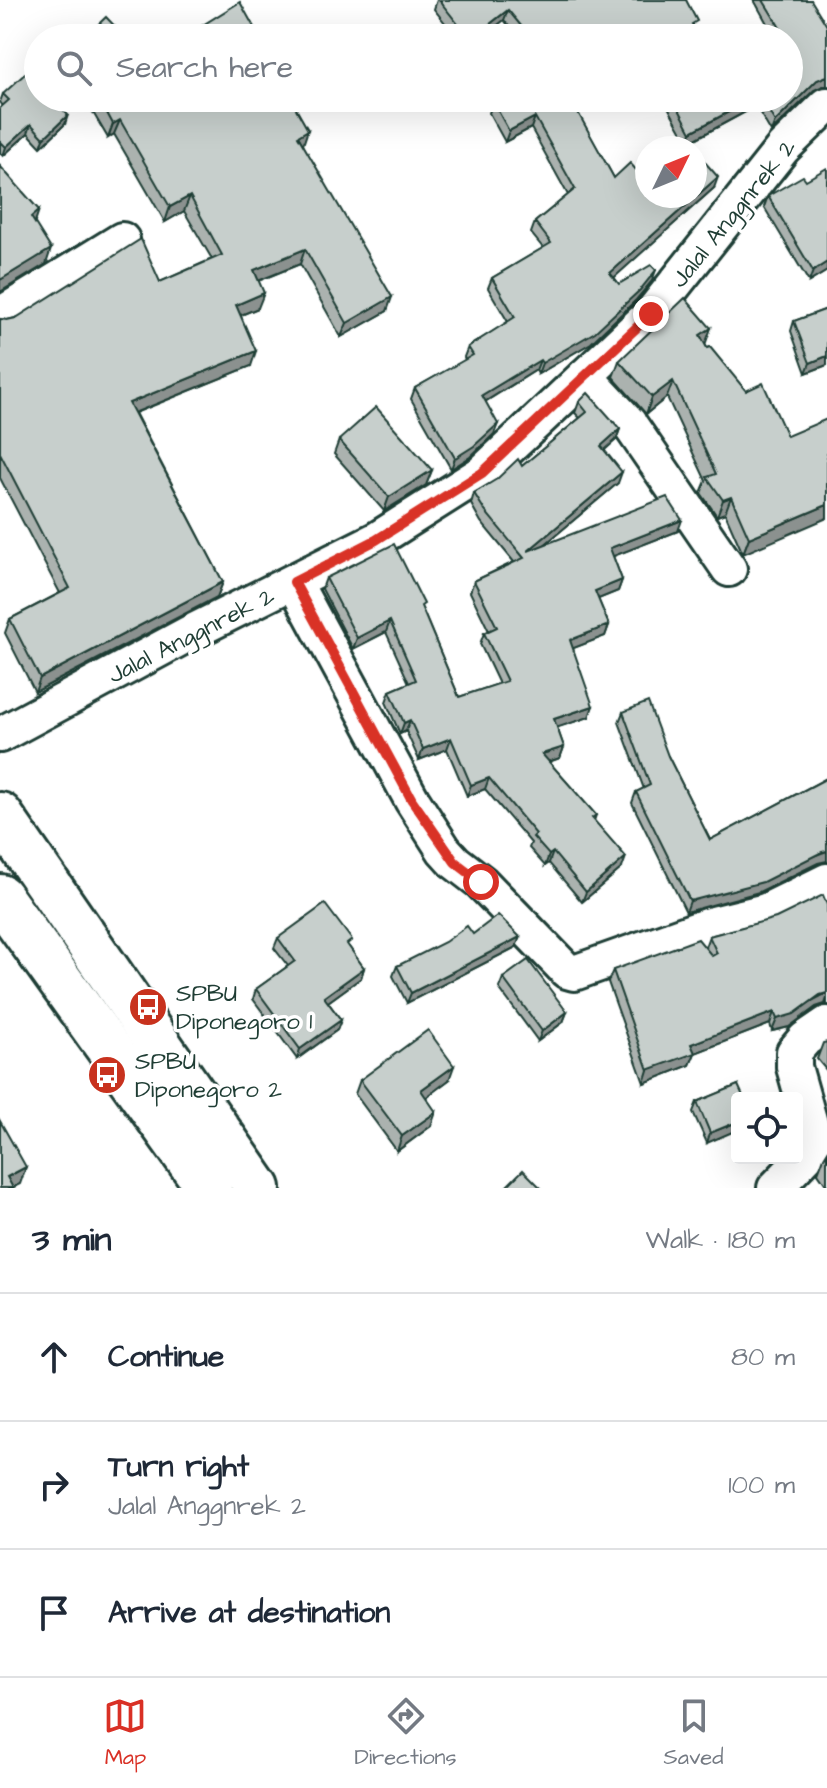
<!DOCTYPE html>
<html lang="en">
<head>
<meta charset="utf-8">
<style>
  :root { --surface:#fff; --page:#f2f2f3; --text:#1f2937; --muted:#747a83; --line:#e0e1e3; --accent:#d93025 }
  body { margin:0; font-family:"Architects Daughter",sans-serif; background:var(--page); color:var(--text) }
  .controls { position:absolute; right:24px; bottom:24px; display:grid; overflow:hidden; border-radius:8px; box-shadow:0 8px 32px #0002 }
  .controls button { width:72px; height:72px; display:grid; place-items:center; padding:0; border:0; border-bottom:2px solid var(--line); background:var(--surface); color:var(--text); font:40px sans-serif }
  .compass { position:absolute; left:635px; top:136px; width:72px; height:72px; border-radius:50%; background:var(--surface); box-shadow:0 8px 32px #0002; rotate:47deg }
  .stop { position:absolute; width:24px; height:24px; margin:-18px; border:6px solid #d93025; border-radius:50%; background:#fff }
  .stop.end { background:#d93025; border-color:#fff; box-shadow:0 2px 8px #0008 }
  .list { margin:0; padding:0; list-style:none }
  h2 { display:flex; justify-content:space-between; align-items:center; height:104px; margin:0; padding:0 32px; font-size:34px }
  h2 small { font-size:26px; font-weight:400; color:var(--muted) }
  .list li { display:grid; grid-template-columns:52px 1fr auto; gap:24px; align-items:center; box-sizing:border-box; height:128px; padding:0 32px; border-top:2px solid var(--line) }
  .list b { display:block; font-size:30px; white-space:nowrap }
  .list p { margin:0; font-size:26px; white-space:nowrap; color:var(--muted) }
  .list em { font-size:26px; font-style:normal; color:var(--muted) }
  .icon { flex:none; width:44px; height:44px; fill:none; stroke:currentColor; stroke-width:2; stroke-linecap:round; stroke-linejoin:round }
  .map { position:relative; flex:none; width:827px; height:1188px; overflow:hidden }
  .search { position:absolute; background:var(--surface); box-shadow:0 8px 32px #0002; left:24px; right:24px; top:24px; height:88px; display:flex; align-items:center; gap:20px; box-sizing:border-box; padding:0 28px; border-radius:44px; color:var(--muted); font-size:30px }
  .sheet { height:488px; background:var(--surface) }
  nav { display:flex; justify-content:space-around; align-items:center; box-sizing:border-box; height:112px; border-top:2px solid var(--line); background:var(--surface); font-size:22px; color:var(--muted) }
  nav a { display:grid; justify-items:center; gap:4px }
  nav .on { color:var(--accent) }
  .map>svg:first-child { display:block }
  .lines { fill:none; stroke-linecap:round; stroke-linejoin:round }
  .street-casing { stroke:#1f3d34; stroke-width:40 }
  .highway-casing { stroke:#1f3d34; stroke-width:50 }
  .street { stroke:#fff; stroke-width:34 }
  .highway { stroke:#fff; stroke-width:44 }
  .wall { fill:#abb2af; stroke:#1f3d34; stroke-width:2 }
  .shaded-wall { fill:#8b918f; stroke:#1f3d34; stroke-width:2 }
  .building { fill:#c7cfcc; stroke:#1f3d34; stroke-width:2 }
  .route { stroke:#d93025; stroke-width:10 }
  .labels { text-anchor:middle; stroke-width:7; stroke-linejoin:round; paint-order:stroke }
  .street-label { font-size:24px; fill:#1f3d34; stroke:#fff }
  .poi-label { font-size:24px; fill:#1f3d34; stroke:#fff; text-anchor:start }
</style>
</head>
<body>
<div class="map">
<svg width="827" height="1188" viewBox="0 0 827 1188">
  <rect width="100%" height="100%" fill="#fff"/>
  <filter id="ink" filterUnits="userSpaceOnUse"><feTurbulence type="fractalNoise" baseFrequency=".0125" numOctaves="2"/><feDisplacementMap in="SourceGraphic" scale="16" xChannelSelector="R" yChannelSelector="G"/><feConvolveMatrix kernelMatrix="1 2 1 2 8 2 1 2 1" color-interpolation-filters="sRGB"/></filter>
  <g filter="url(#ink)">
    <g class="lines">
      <defs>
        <g id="street">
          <polyline points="0,315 122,240"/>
          <polyline points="585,376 628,422 729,569"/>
          <polyline points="294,582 412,800 444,850 455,862 481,882 567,971 574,973 709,925 766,911 827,881"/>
          <polyline points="0,735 188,634 376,540 482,473 651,314 783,148 827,105"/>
          <polyline points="775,1188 811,1151 811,1127 794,1067 794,1052 805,1039 827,1024"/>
        </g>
        <g id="highway">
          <polyline points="0,815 258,1188"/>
          <polyline points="0,897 209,1188"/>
        </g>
      </defs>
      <use href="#street" class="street-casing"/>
      <use href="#highway" class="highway-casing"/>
      <use href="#street" class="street"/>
      <use href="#highway" class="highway"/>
    </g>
    <g class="wall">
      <polygon points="437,0 686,0 694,28 700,38 518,38 504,20 482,38 457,38 434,9"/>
      <polygon points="754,0 811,0 823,86 814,90 771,132 754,103 756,98 789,98 790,74 789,72 789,38 775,38"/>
      <polygon points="3,94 65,124 41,147 28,133 3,156 0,153 0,108 3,106 0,102"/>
      <polygon points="90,98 290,98 303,145 387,311 341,337 300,264 258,281 258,308 241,315 251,366 135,413 223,582 217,597 35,692 5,633 10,619 60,593 0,478 0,319 7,320 160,282 212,259 184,211 165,222 114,134 108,138 88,104"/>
      <polygon points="501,98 585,98 573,105 614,178 638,172 714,188 614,277 619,284 652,281 636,300 591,343 538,374 536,370 485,402 494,434 470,457 451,469 411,399 415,388 465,360 464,357 468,347 508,322 488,288 492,278 543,248 531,233 535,222 568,195 531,128 505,142 489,113 493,102"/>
      <polygon points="663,98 753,98 749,110 688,143"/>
      <polygon points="768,196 827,271 809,282 764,207"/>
      <polygon points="827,309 827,365 806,373 791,331 794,321"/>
      <polygon points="705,344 707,348 787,436 743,554 725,513 717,516 701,493 706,481 667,397 646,414 613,377 619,361"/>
      <polygon points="579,402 620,429 616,440 604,450 618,483 545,544 678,531 613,556 622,580 618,591 598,599 609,625 605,636 573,648 589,717 557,727 564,747 560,758 549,762 596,815 594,821 622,868 582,902 549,863 545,866 529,848 531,843 485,789 467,796 447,749 419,760 406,731 400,734 386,702 390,691 409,683 386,632 353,649 322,589 326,578 422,609 459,697 499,684 480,644 484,633 489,631 470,592 474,581 514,562 481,522 471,504 474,493 522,466 580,418 575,413"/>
      <polygon points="339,440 432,470 426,485 384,511 334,454"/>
      <polygon points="623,712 668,756 710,840 827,778 827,861 818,863 759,892 686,912 632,803 636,792 644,789 619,722"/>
      <polygon points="827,905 827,1005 825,1004 816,1007 789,1027 772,1031 770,1024 695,1053 690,1065 644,1083 608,982 613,970 705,947 709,936"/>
      <polygon points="278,938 349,947 364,968 361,978 328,1002 341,1020 337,1030 297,1059 253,999 256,989 288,966 274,948"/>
      <polygon points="516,947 407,1003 393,976 397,966"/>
      <polygon points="503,978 567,1012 563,1022 538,1041 499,988"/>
      <polygon points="827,1042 827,1071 817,1059 823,1043"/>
      <polygon points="360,1080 449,1080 426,1097 431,1126 397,1151 355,1094"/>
      <polygon points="738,1085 707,1143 693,1112 697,1102"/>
      <polygon points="827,1152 827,1186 818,1173 824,1157"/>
    </g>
    <g class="shaded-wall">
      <polygon points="508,10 504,20 482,38 472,38"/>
      <polygon points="827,76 827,86 823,86 814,90 771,132 775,122 817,80"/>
      <polygon points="570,98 585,98 566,109"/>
      <polygon points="753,99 749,110 688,143 691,132"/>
      <polygon points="68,115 65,124 41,147 44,138"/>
      <polygon points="535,117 531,128 505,142 509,131"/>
      <polygon points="120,120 114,134 108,138 113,124"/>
      <polygon points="31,124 28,133 3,156 6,147"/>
      <polygon points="308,130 303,145 298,136"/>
      <polygon points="718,177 714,188 607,284 610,273"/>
      <polygon points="190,196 184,211 165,222 170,207"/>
      <polygon points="39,210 34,225 31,217"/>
      <polygon points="51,249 46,264 0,292 0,280"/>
      <polygon points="305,249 300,264 248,285 254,270"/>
      <polygon points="827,262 827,271 809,282 813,271"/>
      <polygon points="656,270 652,281 636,300 591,343 538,374 542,363"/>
      <polygon points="264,293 258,308 231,319 236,305"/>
      <polygon points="392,297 387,311 341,337 347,323"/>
      <polygon points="711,328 705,345 700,335"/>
      <polygon points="256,351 251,366 124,417 129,403"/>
      <polygon points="827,356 827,365 806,373 810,363"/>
      <polygon points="540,360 536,370 478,406 482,395"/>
      <polygon points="673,381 667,397 646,414 652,397"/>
      <polygon points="498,424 494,434 470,457 451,469 455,458"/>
      <polygon points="620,429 616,440 597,457 601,446"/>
      <polygon points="432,470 426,485 384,511 389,497"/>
      <polygon points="622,472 618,483 524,562 528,551"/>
      <polygon points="731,497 725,513 717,516 723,500"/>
      <polygon points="827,505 827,518 743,554 749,538"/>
      <polygon points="682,520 678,531 606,559 610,548"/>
      <polygon points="622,580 618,591 591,602 595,591"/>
      <polygon points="223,582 217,597 35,692 40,678"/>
      <polygon points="390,621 386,632 353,649 357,638"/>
      <polygon points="609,625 605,636 566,651 570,640"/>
      <polygon points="593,706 589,717 550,730 554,719"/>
      <polygon points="410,720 406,731 400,734 404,723"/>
      <polygon points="451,738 447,749 419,760 423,749"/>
      <polygon points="564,747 560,758 538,765 542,754"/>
      <polygon points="489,778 485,789 467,796 471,785"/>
      <polygon points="827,851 827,861 818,863 759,892 686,912 690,901"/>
      <polygon points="553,852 549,863 545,866 549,855"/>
      <polygon points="626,857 622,868 582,902 586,892"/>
      <polygon points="520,937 516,947 407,1003 411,993"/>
      <polygon points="364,968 361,978 321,1007 324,997"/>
      <polygon points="827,993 827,998 825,1004 816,1007 789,1027 772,1031 777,1019"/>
      <polygon points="567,1012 563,1022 538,1041 542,1031"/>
      <polygon points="774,1012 770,1024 695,1053 690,1065 644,1083 648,1070 691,1044"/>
      <polygon points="341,1020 337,1030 297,1059 300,1049"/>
      <polygon points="454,1066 449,1080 416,1105 421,1090"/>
      <polygon points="436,1112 431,1126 397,1151 402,1136"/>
      <polygon points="737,1122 737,1130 707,1143 710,1133"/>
      <polygon points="26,1167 20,1184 12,1188 7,1177"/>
    </g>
    <g class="building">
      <polygon points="439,0 686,0 697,21 692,24 700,38 531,38 508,10 472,38 469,38"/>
      <polygon points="763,0 811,0 827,26 827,76 817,80 775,122 761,98 789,98 789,75 797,70 789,56 789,38 778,38 776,35 782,31"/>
      <polygon points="240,2 260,38 182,38"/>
      <polygon points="106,17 126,38 84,38"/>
      <polygon points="28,71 38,82 38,98 52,98 68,115 44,138 31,124 6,147 0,141 0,108 9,100 3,94"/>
      <polygon points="99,98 290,98 308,130 298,136 392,297 347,323 305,249 254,270 264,293 236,305 256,351 129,403 223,582 40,678 10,619 70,588 0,453 0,319 7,320 16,318 141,239 160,282 222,255 190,196 170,207 120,120 113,124"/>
      <polygon points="501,98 570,98 614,178 630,163 638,172 647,163 647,196 695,196 695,151 718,177 610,273 619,284 651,265 656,270 640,290 595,332 542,363 540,360 482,395 498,424 474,446 455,458 415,388 473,355 468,347 515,317 492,278 551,243 535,222 575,189 535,117 509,131 493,102"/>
      <polygon points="673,98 753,98 753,99 691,132"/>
      <polygon points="680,134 693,148 664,148"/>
      <polygon points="0,166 39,210 31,217 51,249 0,280"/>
      <polygon points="827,168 827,262 813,271 768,196 803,176 806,180"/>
      <polygon points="685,298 711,328 700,335 707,348 710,347 746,391 763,383 787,436 827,419 827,505 749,538 731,497 723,500 707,477 716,474 673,381 652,397 619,361"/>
      <polygon points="827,309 827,356 810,363 794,321"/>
      <polygon points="588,393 620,429 601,446 622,472 528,551 667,497 682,520 610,548 622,580 595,591 609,625 570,640 593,706 554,719 564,747 542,754 596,815 592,818 626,857 586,892 553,852 549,855 533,837 536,834 489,778 471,785 451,738 423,749 410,720 404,723 390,691 416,680 390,621 357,638 326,578 394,544 424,604 421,606 459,697 507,681 484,633 497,627 474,581 524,558 485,511 474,493 497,479 518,459 522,466 587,412 579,402"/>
      <polygon points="376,407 432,470 389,497 339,440"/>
      <polygon points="648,702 668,756 710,840 827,778 827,851 822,852 763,882 690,901 636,792 650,785 623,712"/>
      <polygon points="823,895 827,905 827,993 820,995 794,1014 777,1019 774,1012 691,1044 695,1053 648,1070 613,970 698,939 712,956 717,953 709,936 776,918"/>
      <polygon points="325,904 352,940 347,944 364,968 324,997 341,1020 300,1049 256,989 295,961 278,938"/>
      <polygon points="498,915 520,937 411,993 397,966 445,942 467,926 473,934"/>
      <polygon points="528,960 567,1012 542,1031 503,978"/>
      <polygon points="428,1030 454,1066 421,1090 436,1112 402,1136 360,1080"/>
      <polygon points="738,1085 744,1098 737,1098 737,1122 710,1133 697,1102"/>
      <polygon points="0,1121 26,1167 7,1177 13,1188 0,1188"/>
      <polygon points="523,1170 541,1188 505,1188"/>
    </g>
  </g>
  <g class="lines" filter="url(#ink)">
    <polyline class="route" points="481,882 455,862 412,800 294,582 376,540 482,473 651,314"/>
  </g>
  <defs>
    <symbol id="bus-disc" viewBox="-11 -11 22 22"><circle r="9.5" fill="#c8321e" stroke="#fff"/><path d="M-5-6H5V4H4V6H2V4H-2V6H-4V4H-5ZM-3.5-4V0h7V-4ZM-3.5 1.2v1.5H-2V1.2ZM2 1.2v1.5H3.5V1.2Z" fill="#fff"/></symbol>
  </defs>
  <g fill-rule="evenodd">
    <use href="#bus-disc" x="126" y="985" width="44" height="44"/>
    <use href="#bus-disc" x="85" y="1053" width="44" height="44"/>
  </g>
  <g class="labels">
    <g class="street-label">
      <text transform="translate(733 213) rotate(-51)" y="8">Jalal Anggnrek 2</text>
      <text transform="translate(191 635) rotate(-27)" y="8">Jalal Anggnrek 2</text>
    </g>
    <g class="poi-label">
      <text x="176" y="1001">SPBU<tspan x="176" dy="28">Diponegoro 1</tspan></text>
      <text x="135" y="1069">SPBU<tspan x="135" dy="28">Diponegoro 2</tspan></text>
    </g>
  </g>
</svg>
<div class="controls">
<button><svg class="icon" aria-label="locate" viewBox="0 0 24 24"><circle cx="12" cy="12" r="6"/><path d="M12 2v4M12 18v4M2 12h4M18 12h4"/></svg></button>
</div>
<svg class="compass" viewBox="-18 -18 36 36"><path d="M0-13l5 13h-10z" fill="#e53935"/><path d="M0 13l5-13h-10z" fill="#747a83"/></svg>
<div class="stop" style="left:481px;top:882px"></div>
<div class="stop end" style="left:651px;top:314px"></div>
<div class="search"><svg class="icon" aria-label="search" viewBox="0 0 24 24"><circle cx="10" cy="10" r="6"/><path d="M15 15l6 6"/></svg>Search here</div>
</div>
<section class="sheet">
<h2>3 min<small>Walk · 180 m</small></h2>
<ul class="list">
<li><svg class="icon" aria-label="ahead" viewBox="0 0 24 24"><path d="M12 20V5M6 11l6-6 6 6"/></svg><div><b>Continue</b></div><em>80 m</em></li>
<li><svg class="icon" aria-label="right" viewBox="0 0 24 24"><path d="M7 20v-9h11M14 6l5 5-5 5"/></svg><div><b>Turn right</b><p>Jalal Anggnrek 2</p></div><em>100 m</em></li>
<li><svg class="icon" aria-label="arrive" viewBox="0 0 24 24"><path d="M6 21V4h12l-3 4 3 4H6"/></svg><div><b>Arrive at destination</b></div></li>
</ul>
</section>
<nav>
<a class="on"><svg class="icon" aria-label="map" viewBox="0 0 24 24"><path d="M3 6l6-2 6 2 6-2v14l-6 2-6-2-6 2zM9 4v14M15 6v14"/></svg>Map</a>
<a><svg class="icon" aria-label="directions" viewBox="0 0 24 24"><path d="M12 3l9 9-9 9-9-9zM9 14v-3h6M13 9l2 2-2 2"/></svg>Directions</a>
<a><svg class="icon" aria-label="saved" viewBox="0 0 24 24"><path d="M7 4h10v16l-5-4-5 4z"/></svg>Saved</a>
</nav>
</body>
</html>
